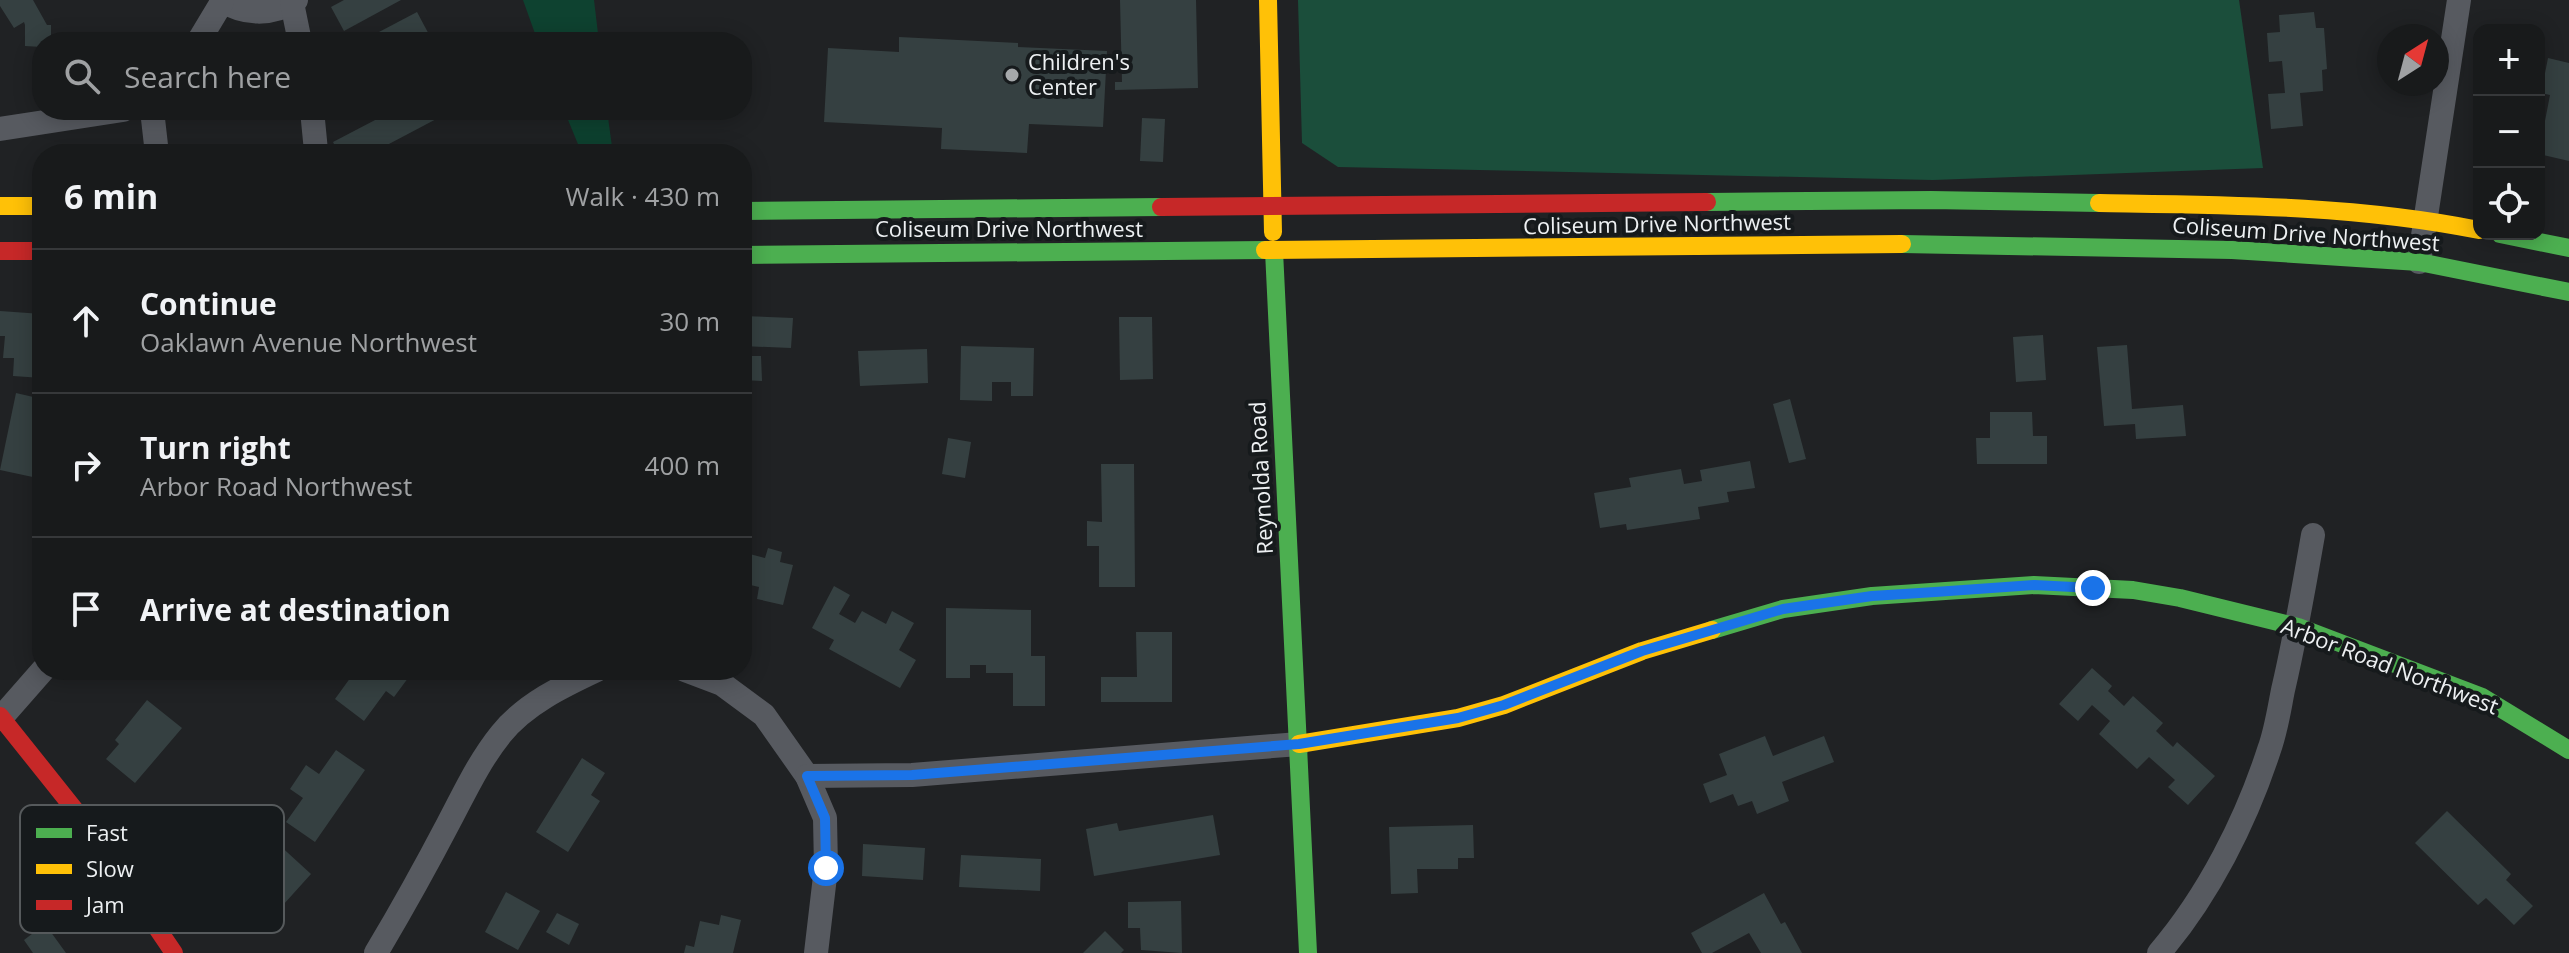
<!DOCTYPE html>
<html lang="en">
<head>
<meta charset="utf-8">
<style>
  :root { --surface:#181a1b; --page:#252728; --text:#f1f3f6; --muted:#9fa1a3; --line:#36383a }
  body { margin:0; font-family:"Open Sans",sans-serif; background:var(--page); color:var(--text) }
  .controls { position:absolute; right:24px; top:24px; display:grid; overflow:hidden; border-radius:16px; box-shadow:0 4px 20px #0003 }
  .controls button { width:72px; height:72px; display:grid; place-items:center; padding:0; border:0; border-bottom:2px solid var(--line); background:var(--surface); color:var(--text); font:40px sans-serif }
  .compass { position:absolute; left:2377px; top:24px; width:72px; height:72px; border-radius:50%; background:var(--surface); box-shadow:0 4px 20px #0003; rotate:36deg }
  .stop { position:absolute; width:24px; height:24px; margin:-18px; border:6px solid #1a73e8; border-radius:50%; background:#fff }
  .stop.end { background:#1a73e8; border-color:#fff; box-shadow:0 2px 8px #0008 }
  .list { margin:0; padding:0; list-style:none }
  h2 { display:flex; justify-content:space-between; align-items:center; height:104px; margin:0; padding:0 32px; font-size:34px }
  h2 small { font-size:26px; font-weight:400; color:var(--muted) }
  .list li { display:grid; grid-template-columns:52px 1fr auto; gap:24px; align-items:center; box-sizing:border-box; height:144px; padding:0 32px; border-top:2px solid var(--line) }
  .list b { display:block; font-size:30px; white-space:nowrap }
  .list p { margin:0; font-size:26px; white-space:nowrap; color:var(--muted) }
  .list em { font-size:26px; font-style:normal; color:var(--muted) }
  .icon { flex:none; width:44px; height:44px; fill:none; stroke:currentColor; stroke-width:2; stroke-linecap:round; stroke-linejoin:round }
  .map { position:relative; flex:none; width:2569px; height:953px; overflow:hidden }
  .search { position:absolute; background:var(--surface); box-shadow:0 4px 20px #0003; left:32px; top:32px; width:720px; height:88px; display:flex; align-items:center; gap:20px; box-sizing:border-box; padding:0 28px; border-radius:32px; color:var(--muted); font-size:30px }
  .panel { position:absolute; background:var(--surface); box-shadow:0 4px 20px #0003; left:32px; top:144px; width:720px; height:536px; border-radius:32px }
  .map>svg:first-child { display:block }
  .green { fill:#0e4230 }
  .forest { fill:#1b4e3b }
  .building { fill:#354041 }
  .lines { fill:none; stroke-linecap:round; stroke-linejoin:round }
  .street { stroke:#575a60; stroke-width:24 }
  .fast { stroke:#4caf50; stroke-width:18 }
  .slow { stroke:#ffc107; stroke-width:18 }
  .jam { stroke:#c62828; stroke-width:18 }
  .route { stroke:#1a73e8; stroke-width:10 }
  .poi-dot { fill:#a5a8aa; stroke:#161a1c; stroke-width:3 }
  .labels { text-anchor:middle; stroke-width:8; stroke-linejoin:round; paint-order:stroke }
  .poi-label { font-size:22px; fill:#edf0f2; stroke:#161a1c; text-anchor:start }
  .street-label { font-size:22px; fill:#edf0f2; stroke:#161a1c }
  .key { fill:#161a1c; stroke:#565a5c; stroke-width:2 }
  .key-label { font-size:22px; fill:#edf0f2 }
</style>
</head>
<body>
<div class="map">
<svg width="2569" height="953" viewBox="0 0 2569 953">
  <rect width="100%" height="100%" fill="#202224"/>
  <g class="green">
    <polygon points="523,0 594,0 599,42 538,42"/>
    <polygon points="564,110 607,110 613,154 582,154"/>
  </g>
  <polygon class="forest" points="1298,0 2239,0 2263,168 1933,180 1338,167 1302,143"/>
  <g class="building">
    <polygon points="0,0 33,0 47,25 51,25 51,42 42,42 42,47 25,46 25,25 24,22 14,28 0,6"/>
    <polygon points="344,0 401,0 344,31 331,7"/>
    <polygon points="1120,0 1196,0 1198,88 1115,90 1115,82 1122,82"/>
    <polygon points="417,12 433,42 360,42"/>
    <polygon points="2314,12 2316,28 2324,28 2327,69 2322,70 2323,91 2300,93 2303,126 2271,129 2268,94 2285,93 2282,61 2269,62 2267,33 2280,32 2279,15"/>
    <polygon points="899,37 1018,43 1018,47 1107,51 1103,127 1029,124 1027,153 941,149 942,128 824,122 828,48 899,52"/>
    <polygon points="2548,58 2569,63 2569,161 2539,154 2539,125 2544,126 2550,95 2541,93"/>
    <polygon points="372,110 439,110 442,116 370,154 339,154 333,142 377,119"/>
    <polygon points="1142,118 1165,119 1163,162 1140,161"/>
    <polygon points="0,311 42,314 42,378 13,376 14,358 3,358 5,336 0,336"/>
    <polygon points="742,316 793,318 791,348 742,346"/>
    <polygon points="1119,317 1152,317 1153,379 1120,380"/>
    <polygon points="2043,335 2046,380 2016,382 2013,337"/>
    <polygon points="2127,345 2132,409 2183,405 2186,436 2136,439 2135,424 2104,426 2097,347"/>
    <polygon points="961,346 1034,348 1033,396 1011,396 1011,382 992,382 992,401 960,400"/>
    <polygon points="927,349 928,383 860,386 858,351"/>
    <polygon points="742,356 761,356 762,381 742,380"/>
    <polygon points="16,393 42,399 42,479 0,470"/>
    <polygon points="1790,399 1806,459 1789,463 1773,404"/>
    <polygon points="1990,412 2032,412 2033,436 2047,436 2047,464 1977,464 1976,438 1990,438"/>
    <polygon points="948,438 971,442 965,478 942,474"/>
    <polygon points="1750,461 1755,488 1727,492 1729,502 1698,507 1700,519 1627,530 1626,524 1600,528 1594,493 1631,487 1629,478 1681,469 1684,484 1702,481 1700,470"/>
    <polygon points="1101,464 1134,464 1135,587 1099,587 1099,546 1087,546 1087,521 1102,522"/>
    <polygon points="768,548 782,552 780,562 793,565 783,605 757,599 759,587 742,583 742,552 765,558"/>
    <polygon points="834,586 850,595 839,614 855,623 862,611 886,624 892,611 914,623 899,650 916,660 900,688 829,649 834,640 812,628"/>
    <polygon points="946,608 1031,610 1031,656 1045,656 1045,706 1013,706 1013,673 986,673 986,665 970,665 970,678 946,678"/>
    <polygon points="1136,632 1172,632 1172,702 1101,702 1101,677 1137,677"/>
    <polygon points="2092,668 2112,686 2108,691 2124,706 2133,696 2163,723 2156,731 2173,747 2177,742 2215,776 2188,805 2168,787 2175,780 2149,757 2137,769 2099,734 2110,721 2092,705 2078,721 2059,704"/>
    <polygon points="356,670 414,670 394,697 386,691 364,721 335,699"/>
    <polygon points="147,700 182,728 135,783 106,759 119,744 115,740"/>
    <polygon points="1765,736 1773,756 1824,736 1834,762 1782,782 1789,801 1757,814 1752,801 1738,806 1733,794 1710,803 1703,784 1727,775 1719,754"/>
    <polygon points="336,750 365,770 315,842 286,822 303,798 290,789 306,765 319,774"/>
    <polygon points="582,758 605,773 591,795 600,801 568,852 536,832"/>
    <polygon points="2447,811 2511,874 2506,880 2533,906 2514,925 2486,898 2478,905 2415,843"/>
    <polygon points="1213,815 1220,855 1094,876 1086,829 1117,823 1119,831"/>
    <polygon points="1473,825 1474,858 1458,858 1458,869 1417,869 1418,893 1391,894 1389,827"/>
    <polygon points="276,842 311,874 265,925 217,882 246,850 259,861"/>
    <polygon points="863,844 925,848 923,880 862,876"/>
    <polygon points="961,855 1041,859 1040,891 959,887"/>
    <polygon points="506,892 540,911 518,950 485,932"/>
    <polygon points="1764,893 1781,924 1785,922 1802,953 1761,953 1749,933 1712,953 1702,953 1691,933"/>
    <polygon points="1181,901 1182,953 1141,950 1140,928 1128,928 1128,902"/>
    <polygon points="557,913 579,924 569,945 546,932"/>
    <polygon points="721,915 741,920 733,953 684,953 686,945 694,947 700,921 719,925"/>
    <polygon points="45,924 66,953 33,953 24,940"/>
    <polygon points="1105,931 1124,950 1121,953 1083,953"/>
  </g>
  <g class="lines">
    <g class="street">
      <path d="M221,0C244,15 272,16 296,0"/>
      <polyline points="292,3 300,42"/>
      <polyline points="198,42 222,2"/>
      <polyline points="152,110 157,154"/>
      <polyline points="312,110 316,151"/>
      <polyline points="0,129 123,110"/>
      <polyline points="2419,262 2459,0"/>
      <polyline points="685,670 722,684 764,715 807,776 825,818 826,868 816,953"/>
      <polyline points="0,719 43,670"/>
      <polyline points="807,776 912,775 1299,744"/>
      <path d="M376,953C401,911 425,868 448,824C464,794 479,761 501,734C525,704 563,686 597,670"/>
      <path d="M2159,953C2208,896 2246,821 2269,750C2276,731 2279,710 2283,690C2295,639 2304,587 2313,535"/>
    </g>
    <g class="fast">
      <polyline points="1707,202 1931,200 2099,203"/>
      <polyline points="742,211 1161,207"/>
      <polyline points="2500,234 2569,248"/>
      <polyline points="1902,244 2232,250 2419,262 2569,292"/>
      <polyline points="1274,251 1308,953"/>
      <polyline points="742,255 1265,250"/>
      <polyline points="1712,630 1783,609 1872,596 2034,585 2133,590 2180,598 2298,627 2482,697 2569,750"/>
    </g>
    <g class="slow">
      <polyline points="1268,0 1273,232"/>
      <path d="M2099,203C2226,205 2355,205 2479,230"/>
      <polyline points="0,206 42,206"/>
      <polyline points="1265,250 1902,244"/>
      <polyline points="1299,744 1458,718 1504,705 1642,651 1712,630"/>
    </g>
    <g class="jam">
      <polyline points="1161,207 1707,202"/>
      <polyline points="0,251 42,251"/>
      <polyline points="0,716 87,825 174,953"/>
    </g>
  </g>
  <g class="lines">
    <polyline class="route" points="826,868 825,818 807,776 912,775 1299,744 1458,718 1504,705 1642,651 1783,609 1872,596 1935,592 2034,585 2093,588"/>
  </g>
  <circle class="poi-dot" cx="1012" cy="75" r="8"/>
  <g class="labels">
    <g class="poi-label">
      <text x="1028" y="70">Children's<tspan x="1028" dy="25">Center</tspan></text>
    </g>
    <g class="street-label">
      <text transform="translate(1657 224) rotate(-1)" y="8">Coliseum Drive Northwest</text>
      <text x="1009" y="237">Coliseum Drive Northwest</text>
      <text transform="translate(2306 234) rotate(4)" y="8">Coliseum Drive Northwest</text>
      <text transform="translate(1261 478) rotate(-93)" y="8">Reynolda Road</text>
      <text transform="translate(2390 666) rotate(21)" y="8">Arbor Road Northwest</text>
    </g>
  </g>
  <rect x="20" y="805" width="264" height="128" rx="12" class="key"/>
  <rect x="36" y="828" width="36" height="10" fill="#4caf50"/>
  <rect x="36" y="864" width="36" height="10" fill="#ffc107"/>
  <rect x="36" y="900" width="36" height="10" fill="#c62828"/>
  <g class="key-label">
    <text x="86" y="841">Fast</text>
    <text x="86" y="877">Slow</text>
    <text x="86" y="913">Jam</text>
  </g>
</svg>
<div class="controls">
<button>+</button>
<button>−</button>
<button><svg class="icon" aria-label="locate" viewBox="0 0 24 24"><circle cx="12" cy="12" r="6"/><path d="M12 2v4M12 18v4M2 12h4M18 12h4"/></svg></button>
</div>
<svg class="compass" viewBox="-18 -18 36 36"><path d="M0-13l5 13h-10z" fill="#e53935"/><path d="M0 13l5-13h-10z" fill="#9fa1a3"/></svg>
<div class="stop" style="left:826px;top:868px"></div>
<div class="stop end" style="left:2093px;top:588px"></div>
<div class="search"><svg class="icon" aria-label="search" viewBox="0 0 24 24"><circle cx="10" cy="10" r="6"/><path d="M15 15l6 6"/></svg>Search here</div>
<section class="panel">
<h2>6 min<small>Walk · 430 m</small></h2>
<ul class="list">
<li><svg class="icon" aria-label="ahead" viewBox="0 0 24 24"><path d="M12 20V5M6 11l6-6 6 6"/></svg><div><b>Continue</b><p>Oaklawn Avenue Northwest</p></div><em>30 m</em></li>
<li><svg class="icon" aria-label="right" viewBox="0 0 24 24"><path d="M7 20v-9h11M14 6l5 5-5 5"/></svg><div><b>Turn right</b><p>Arbor Road Northwest</p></div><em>400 m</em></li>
<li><svg class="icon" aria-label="arrive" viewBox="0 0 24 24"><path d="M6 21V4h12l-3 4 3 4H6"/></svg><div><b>Arrive at destination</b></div></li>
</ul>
</section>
</div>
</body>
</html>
